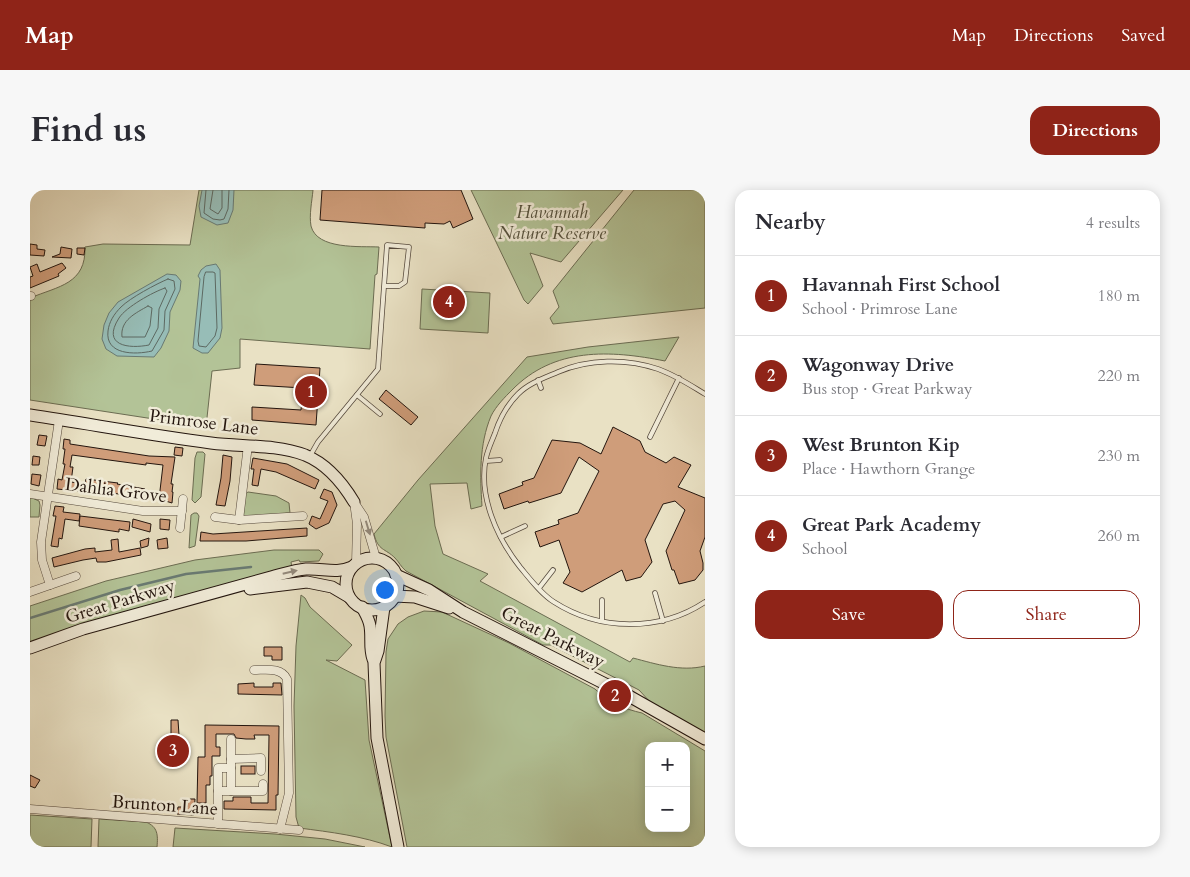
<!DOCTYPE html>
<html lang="en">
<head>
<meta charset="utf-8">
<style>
  :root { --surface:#fff; --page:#f7f7f7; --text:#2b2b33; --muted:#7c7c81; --line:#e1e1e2; --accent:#8f2418 }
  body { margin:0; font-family:Cardo,serif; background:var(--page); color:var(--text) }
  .controls { position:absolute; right:15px; bottom:15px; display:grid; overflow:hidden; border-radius:10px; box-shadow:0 2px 12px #0003 }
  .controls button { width:45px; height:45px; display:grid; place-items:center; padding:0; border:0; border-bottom:1px solid var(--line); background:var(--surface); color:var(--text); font:25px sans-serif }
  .you { position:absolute; left:354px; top:399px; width:18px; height:18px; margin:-12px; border:4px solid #fff; border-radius:50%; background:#1a73e8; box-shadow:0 0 0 8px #1a73e833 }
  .badge { display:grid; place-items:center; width:32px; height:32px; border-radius:50%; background:var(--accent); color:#fff; font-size:16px; font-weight:700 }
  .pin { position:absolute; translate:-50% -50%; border:2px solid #fff; box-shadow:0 1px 5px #0006 }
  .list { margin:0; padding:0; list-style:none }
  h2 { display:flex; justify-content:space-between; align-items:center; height:65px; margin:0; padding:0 20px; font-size:21px }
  h2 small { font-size:16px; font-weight:400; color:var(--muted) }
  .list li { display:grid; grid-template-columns:32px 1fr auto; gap:15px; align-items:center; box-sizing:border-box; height:80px; padding:0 20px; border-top:1px solid var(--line) }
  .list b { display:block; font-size:19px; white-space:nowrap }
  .list p { margin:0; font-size:16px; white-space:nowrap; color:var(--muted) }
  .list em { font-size:16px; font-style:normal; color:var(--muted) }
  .actions { display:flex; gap:10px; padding:15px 20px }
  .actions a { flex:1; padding:11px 0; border:1px solid var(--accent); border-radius:15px; text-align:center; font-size:18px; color:var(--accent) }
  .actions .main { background:var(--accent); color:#fff }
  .map { position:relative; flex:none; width:675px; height:657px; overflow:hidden; border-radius:15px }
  header { display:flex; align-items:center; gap:30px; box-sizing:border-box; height:70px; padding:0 25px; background:var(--accent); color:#fff }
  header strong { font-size:24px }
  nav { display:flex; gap:28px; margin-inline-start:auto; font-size:18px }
  .intro { display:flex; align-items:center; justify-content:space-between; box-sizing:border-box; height:120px; padding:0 30px }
  h1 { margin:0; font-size:35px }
  .button { padding:12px 22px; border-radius:15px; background:var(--accent); color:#fff; font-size:18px; font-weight:700 }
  main { display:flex; gap:30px; padding:0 30px }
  aside { flex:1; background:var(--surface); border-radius:15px; box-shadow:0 2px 12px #0003 }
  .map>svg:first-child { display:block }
  .green { fill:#b3c397; stroke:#6b6c52; fill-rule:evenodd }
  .water { fill:#97bdb7; stroke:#697a73 }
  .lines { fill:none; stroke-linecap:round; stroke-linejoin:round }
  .shore { stroke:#5d6962; stroke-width:1 }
  .stream { stroke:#697a73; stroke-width:2.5 }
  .building { fill:#cf9d7a; stroke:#23150e }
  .lane-casing { stroke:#54483c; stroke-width:5.5 }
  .street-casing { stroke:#54483c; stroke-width:9 }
  .secondary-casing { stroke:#23150e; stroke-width:13 }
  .lane { stroke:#f1ecd9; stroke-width:4 }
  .street { stroke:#f1ecd9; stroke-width:8 }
  .secondary { stroke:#f1ecd9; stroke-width:11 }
  .oneway { fill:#948b7e }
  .labels { text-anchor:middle; stroke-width:5; stroke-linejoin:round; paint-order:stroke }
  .park-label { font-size:18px; font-style:italic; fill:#55523e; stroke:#f1ecd9 }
  .street-label { font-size:18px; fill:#23150e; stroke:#f1ecd9 }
</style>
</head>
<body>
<header>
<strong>Map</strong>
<nav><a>Map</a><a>Directions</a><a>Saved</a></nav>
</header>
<div class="intro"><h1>Find us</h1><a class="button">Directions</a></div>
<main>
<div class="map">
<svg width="675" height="657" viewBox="0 0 675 657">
  <rect width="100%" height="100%" fill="#e9e1c4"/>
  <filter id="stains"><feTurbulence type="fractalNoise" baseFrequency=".004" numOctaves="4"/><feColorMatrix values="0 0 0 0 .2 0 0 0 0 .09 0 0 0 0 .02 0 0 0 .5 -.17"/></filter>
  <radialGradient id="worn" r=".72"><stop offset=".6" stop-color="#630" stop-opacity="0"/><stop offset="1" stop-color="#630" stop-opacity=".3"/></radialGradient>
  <g class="green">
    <path d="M169,0H283C282,11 279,25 281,36C287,60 330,56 349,57L347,84L345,85L340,159L210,149V178L182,181L176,237L0,210V108C29,96 56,94 55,57L73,54L160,55Z"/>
    <polygon points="441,0 593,0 531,72 500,63 513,96 498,114 494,110"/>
    <polygon points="604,0 675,0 675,118 523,134 520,128 529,117 523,101"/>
    <polygon points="392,99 460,103 458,143 390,139"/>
    <path d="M649,147L635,171C580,160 524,157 482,200C475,207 466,216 461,226C449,255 450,286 452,316L441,319L437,293L400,294L405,336L413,364L458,384L450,391L600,472L603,468C626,474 651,482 675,476V543L621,513L609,500L521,455H513L376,381C371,377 369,372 365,368C355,358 348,361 344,344L388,290L497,167L558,157Z"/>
    <polygon points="167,262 173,262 175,264 171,307 165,313 162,310 165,268"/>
    <polygon points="218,302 246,306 259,313 260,323 216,327 213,324 215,304"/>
    <polygon points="0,307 9,311 10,315 9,327 0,327"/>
    <polygon points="164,323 167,323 169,326 165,356 159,358 161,325"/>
    <polygon points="244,360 289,360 293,364 289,371 270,372 269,370 261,372 262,378 0,453 0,416 76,391 165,370"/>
    <path d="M271,405L275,408L280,417L322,455L307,471L296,470L335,490L339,550L362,657C333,646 300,642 269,638L266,627L264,516L266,456Z"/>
    <path d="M394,421L412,422L479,453L565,499C578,512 594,519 612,523L675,561V657H377L356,547L355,526L356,462L358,449L368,434L378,427ZM619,556H656V638H619Z"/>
    <polygon points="0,625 62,629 61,657 0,657"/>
    <path d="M69,629L116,632C128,637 128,645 127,657H68Z"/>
    <polygon points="145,638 245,644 295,649 335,657 143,657"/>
  </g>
  <g class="water">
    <polygon points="172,0 204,0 203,20 198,33 187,35 171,27 169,16"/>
    <polygon points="186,74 190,80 192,138 190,148 178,163 172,163 163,158 170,89 168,86 171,80 176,76"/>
    <polygon points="137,84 146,85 151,91 150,100 140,122 139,141 131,158 124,167 87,166 76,159 72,149 74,135 79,123 88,112"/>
  </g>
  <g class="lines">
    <g class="shore">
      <polyline points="176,0 174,23 183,29 190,30 194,29 198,19 199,0"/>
      <polyline points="183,0 180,19 188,24 192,18 192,0"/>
      <polygon points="176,82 183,82 185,83 187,138 185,146 176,157 169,156 168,151 174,87"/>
      <path d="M138,89L144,91L145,99L135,121L134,140L122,161C105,165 75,165 78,141C79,132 84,124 91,117C100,108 126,94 138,89Z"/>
      <path d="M135,98L137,101L129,119L128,138L119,155C99,159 71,156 89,128C96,117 123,102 135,98Z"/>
      <path d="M118,116L122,118L120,136L115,147H92C90,130 106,123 118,116Z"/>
    </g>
    <polyline class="stream" points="0,428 90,400 156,384 221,377"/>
  </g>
  <g class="building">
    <polygon points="292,0 431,0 443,29 423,38 420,31 414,34 395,33 395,38 290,30"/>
    <polygon points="0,54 7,55 7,59 15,60 14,66 0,65"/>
    <polygon points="31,57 42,59 41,68 22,67 30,64"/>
    <polygon points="47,58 55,58 54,65 47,64"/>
    <polygon points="32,73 36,78 28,84 29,86 0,98 0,87 3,86 0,77 7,74 10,82"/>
    <polygon points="226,174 290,178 286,235 222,230 222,217 271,220 273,198 224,195"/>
    <polygon points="356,200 388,227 381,235 349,209"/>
    <polygon points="583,237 610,251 615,262 636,273 644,267 661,275 648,297 675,308 675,347 670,361 673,373 673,380 665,390 649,394 644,380 642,380 636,361 655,320 645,311 633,314 615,350 622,372 611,387 596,391 592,380 552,402 533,393 540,382 529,350 510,357 505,342 529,334 528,330 548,323 569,281 549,267 531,303 499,313 498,311 474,319 469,304 493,295 492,292 504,288 522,250 550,253 571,264"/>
    <polygon points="9,245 17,246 15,256 7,255"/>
    <polygon points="34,249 40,250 40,254 119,266 145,267 141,294 143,294 142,302 143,302 142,313 129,309 133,275 116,273 116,275 42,265 40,277 43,277 41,292 55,294 56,289 88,293 87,294 115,299 113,308 70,301 67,301 67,303 27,299 28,289 32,290 35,274 33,274 35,259 33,259"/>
    <polygon points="145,257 153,258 152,266 144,265"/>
    <polygon points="193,265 202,267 200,291 195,316 186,315 191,288"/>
    <polygon points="3,266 10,267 9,275 2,275"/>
    <polygon points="223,268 257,274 289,290 285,299 246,282 231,279 228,296 222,295 224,279 221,279"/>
    <polygon points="2,284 11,285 9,296 1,294"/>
    <polygon points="294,299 302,302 307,315 299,333 286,339 279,334 282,326 290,329 298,311 290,308"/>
    <polygon points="25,316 34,317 33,322 50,324 49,331 35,329 32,349 29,348 28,357 21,356 26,326 23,326"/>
    <polygon points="50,326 100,332 99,341 89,339 89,342 49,336"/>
    <polygon points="103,329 121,334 120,342 102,337"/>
    <polygon points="130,329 140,330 139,340 130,339"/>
    <polygon points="277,338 277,346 216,351 170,351 171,342 183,344"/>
    <polygon points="119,348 118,356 111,358 110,351"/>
    <polygon points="137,348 138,358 128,359 127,350"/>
    <polygon points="88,349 89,362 110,358 111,365 76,372 67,372 66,368 53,370 24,377 22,368 55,359 65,358 65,362 82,360 81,350"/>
    <polygon points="234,457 252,457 252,470 242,470 242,466 234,466"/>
    <polygon points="224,493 224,497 243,497 243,493 251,493 252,505 208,504 208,494"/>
    <polygon points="141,530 148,530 149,545 141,545"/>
    <polygon points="175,535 249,536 248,605 246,605 246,620 194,619 194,611 203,611 203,607 221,607 221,613 238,613 239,545 224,545 225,549 216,549 206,548 204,544 186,544 186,557 190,557 190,566 182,566 182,586 180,586 180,595 176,595 176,613 167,613 168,567 175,567"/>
    <rect x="211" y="576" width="14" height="8"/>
    <polygon points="0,585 10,590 5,598 0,596"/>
    <polygon points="158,609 165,609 164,625 147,624 148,617 157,617"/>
  </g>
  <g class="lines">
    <defs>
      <g id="lane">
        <polyline points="508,190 511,198"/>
        <path d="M675,204C660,195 645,185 628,179C596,168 558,169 528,182C514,188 499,193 488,204C477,215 470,228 465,243C462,251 458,259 456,268C448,306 467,348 490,377C500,389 511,404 524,412C569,441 630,442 675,412"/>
        <polyline points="327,205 350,224"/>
        <polyline points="620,247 649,188"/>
        <polyline points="280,266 288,252 348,179 357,55 379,57 375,92 369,96 354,96"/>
        <polyline points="456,271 470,270"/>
        <polyline points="471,347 495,336"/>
        <polyline points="509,398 523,380"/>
        <polyline points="625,403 633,431"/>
        <polyline points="572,430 572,410"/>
      </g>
      <g id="street">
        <polyline points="0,106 1,106"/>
        <polyline points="0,304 113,321 152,321"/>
        <polyline points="324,312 334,327 346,368"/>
        <polyline points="324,312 327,334 326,373"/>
        <polyline points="185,327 209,330 273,326"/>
        <polyline points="209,330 218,255"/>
        <polyline points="150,338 153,309"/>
        <polyline points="20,395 12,370 11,352 29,230"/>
        <polyline points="0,402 46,386"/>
        <path d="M224,480C236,480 251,477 257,489L259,603L250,639"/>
        <polyline points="201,549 201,601"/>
        <polyline points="201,569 231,568 231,581"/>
        <polyline points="188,601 233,601 233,594"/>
        <polyline points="0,619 269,640"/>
        <polyline points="188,634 188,578 201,578"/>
      </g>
      <g id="secondary">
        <path d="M0,225C60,234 120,245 181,253C212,257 245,254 275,265C297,274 312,292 324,312"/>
        <circle cx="342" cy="394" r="26"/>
        <polyline points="366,385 399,400 433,422 599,506 675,549"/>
        <polyline points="220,399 277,392 302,397 319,407"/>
        <polyline points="364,406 385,407 419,418"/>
        <path d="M332,417C335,423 339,429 340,436C342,448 339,458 343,469"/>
        <polyline points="354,417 348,461 344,473 347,548 368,657"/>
        <path d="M0,458L53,439L241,387C253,384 264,380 276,379C293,378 306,384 322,377"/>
      </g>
    </defs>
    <use href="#lane" class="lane-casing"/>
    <use href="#street" class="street-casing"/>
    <use href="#secondary" class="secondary-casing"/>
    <use href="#lane" class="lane"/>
    <use href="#street" class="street"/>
    <use href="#secondary" class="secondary"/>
  </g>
  <defs><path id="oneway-solid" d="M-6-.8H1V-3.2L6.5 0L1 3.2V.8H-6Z" transform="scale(1.25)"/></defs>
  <g class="oneway">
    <use href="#oneway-solid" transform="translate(338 338) rotate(73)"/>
    <use href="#oneway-solid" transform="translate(260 382) rotate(-13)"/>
  </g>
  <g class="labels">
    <g class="park-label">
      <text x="522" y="28">Havannah<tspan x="522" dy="21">Nature Reserve</tspan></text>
    </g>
    <g class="street-label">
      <text transform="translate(174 232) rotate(7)" y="6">Primrose Lane</text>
      <text transform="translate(86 300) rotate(7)" y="6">Dahlia Grove</text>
      <text transform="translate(90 411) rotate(-17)" y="6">Great Parkway</text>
      <text transform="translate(523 447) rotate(27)" y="6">Great Parkway</text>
      <text transform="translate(135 615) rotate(4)" y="6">Brunton Lane</text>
    </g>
  </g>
  <rect width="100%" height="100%" filter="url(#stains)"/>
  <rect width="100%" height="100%" fill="url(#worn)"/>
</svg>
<div class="controls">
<button>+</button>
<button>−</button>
</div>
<div class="you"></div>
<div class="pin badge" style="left:281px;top:202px">1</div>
<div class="pin badge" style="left:585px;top:506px">2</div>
<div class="pin badge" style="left:143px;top:561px">3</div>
<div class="pin badge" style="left:419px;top:112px">4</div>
</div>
<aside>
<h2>Nearby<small>4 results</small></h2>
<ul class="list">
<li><span class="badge">1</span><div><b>Havannah First School</b><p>School · Primrose Lane</p></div><em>180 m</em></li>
<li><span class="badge">2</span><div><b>Wagonway Drive</b><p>Bus stop · Great Parkway</p></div><em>220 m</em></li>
<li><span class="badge">3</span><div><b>West Brunton Kip</b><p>Place · Hawthorn Grange</p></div><em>230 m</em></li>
<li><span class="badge">4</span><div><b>Great Park Academy</b><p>School</p></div><em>260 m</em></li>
</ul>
<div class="actions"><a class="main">Save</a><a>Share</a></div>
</aside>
</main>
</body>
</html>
